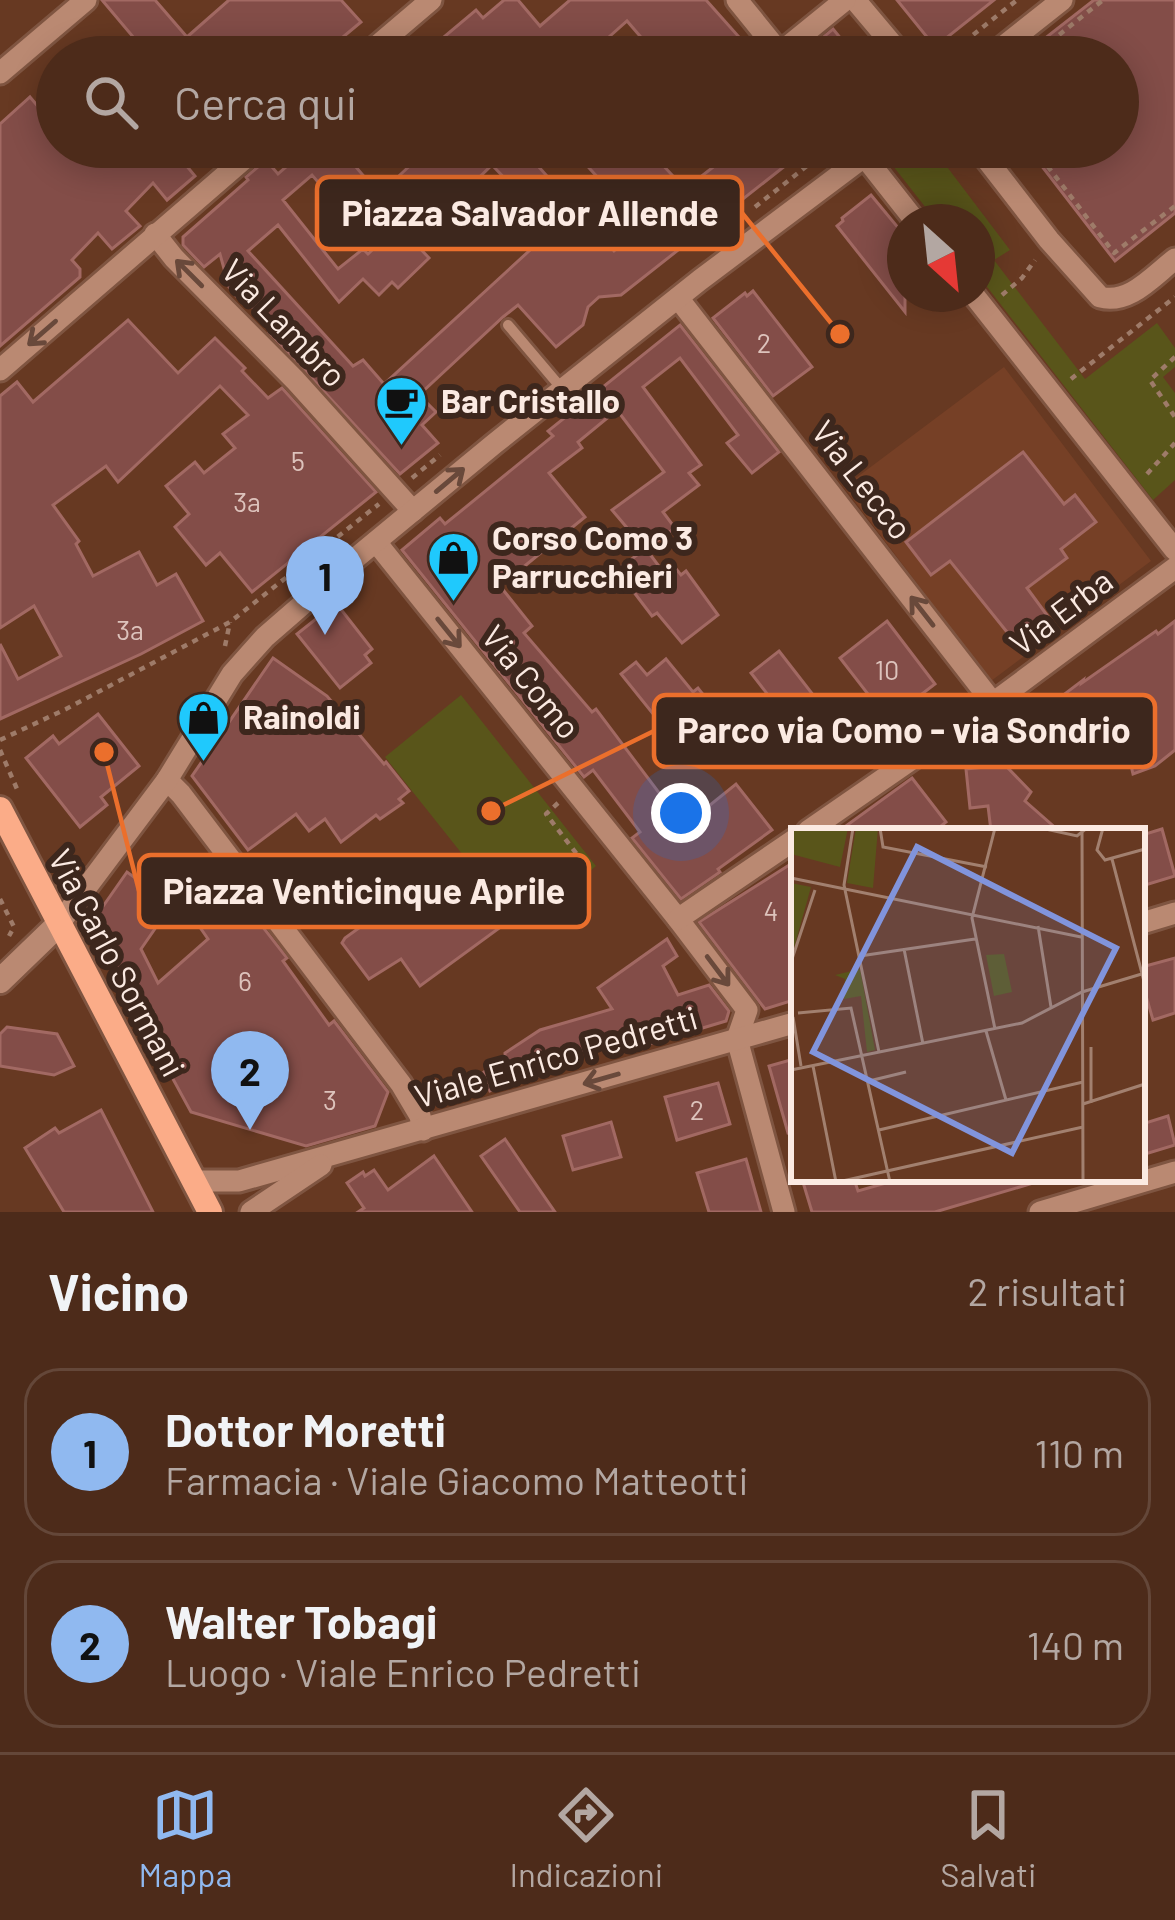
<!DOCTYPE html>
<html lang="it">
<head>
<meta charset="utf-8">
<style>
  :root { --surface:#4d2b1a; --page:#543323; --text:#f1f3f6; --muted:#b3a7a2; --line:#644739; --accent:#90b9f0 }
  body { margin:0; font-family:Barlow,sans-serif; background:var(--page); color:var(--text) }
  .compass { position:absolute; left:887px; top:204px; width:108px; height:108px; border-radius:50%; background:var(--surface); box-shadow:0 6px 30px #0003; rotate:153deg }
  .you { position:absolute; left:681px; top:813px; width:42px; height:42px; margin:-30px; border:9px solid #fff; border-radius:50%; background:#1a73e8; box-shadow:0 0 0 18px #1a73e833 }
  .badge { display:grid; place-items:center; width:78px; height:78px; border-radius:50%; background:var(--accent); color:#111; font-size:39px; font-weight:700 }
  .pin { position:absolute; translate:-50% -99px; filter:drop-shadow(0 3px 6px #0008) }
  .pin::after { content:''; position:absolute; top:63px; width:42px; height:36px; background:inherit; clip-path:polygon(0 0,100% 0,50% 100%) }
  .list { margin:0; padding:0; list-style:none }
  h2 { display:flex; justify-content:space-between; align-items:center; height:156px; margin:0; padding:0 48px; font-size:51px }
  h2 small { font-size:39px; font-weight:400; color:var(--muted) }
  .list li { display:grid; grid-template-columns:78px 1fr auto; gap:36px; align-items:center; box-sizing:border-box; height:168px; margin:0 24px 24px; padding:0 24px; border:3px solid var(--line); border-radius:36px }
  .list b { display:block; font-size:45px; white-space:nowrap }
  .list p { margin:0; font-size:39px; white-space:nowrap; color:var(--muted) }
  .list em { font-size:39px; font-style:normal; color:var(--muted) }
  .icon { flex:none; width:66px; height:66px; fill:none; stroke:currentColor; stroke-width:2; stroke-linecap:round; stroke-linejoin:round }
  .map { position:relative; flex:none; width:1175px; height:1212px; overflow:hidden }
  .search { position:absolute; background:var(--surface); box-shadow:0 6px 30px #0003; left:36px; right:36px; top:36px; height:132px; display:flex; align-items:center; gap:30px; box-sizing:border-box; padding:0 42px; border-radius:66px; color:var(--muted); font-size:45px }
  .sheet { height:540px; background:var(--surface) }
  nav { display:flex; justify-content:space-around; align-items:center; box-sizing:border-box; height:168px; border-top:3px solid var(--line); background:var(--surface); font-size:33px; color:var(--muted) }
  nav a { display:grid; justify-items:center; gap:6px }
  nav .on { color:var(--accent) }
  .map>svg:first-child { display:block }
  .built { fill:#764026 }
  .green { fill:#59551a }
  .building { fill:#834d48; stroke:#a26963; stroke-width:3 }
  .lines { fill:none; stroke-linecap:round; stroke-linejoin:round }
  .service-casing { stroke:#7f5541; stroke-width:16 }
  .minor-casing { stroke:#7f5541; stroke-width:27 }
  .tertiary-casing { stroke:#7f5541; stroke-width:30 }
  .secondary-casing { stroke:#7f5541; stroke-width:30 }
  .path { stroke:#9e7b69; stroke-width:4.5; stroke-dasharray:6 6; stroke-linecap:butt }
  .service { stroke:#ba8972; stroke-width:10 }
  .minor { stroke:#ba8972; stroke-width:21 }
  .tertiary { stroke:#ba8972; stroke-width:24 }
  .secondary { stroke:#fbac88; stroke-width:24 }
  .oneway { stroke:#69493b }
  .labels { text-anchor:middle; stroke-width:12; stroke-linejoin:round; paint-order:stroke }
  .number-label { font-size:27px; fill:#ddc3bc }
  .street-label { font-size:33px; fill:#fbeae2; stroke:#3d271d }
  .poi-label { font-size:33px; font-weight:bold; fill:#fbeae2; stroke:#3d271d; text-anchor:start }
  .inset-road { fill:none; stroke:#a2806f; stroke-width:3 }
  .view { fill:#8194dc; fill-opacity:0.15; stroke:#8194dc; stroke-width:6 }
  .inset-edge { fill:none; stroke:#fbeae2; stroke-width:6 }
  .leader { fill:none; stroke:#eb6f2c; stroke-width:4.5 }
  .callout-dot { fill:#eb6f2c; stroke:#3d271d; stroke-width:4.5 }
  .callout { fill:#3d271d; stroke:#eb6f2c; stroke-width:4.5 }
  .callout-label { font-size:36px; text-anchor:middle; font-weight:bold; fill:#fbeae2 }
</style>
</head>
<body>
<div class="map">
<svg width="1175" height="1212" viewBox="0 0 1175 1212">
  <rect width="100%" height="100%" fill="#673922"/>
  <polygon class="built" points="1004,367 1151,561 991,681 844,487"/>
  <g class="green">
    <polygon points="899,147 932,147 1010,250 994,260 1085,379 1157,323 1175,348 1175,367 1163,377 1175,393 1175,480 1153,500 977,274 977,222 937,222 886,157"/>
    <polygon points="461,695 596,866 567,891 557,880 513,918 385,757"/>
  </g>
  <g class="building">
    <polygon points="102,0 155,0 187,37 229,0 341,0 361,22 319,57 150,57"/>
    <polygon points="504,0 518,0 540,26 570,0 706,0 747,46 734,57 658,57 627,21 591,53 582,43 567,57 522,57 514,49 505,57 420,57 476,10 483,18"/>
    <polygon points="897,0 994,0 935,47"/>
    <polygon points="1094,0 1175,0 1175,213 1115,261 1027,147 1118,147 1118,57 1021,57"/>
    <polygon points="833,29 856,57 799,57"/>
    <polygon points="30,97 57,129 57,147 171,147 195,176 167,200 153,183 126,211 140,226 112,249 98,233 72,260 80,269 80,277 0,346 0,124"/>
    <polygon points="309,147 339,147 373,187 343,211 312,175 283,200 338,269 363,249 368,254 398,225 429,258 398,288 392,282 379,295 363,279 339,302 278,225 248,251 353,366 363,360 384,384 553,229 492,165 462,194 452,183 414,217 387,187 430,147 521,147 614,251 642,226 570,147 646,147 685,189 739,147 809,147 621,295 599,297 588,307 583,325 556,347 518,305 503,317 419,395 436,412 422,425 438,443 400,474 269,332 272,329 244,298 236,296 229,287 220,254 204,267 183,245 183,237 248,180 246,177 266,160 278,174"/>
    <polygon points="871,195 905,236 905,312 837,226 843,221 842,218"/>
    <polygon points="753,291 812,367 773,396 713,318 745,293 747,296"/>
    <polygon points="128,320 178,373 215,338 245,368 242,371 268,398 282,388 376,492 252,592 220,553 206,565 175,527 189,514 166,486 195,462 204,473 235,448 223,434 248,415 220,386 118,482 106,466 53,505 79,541 76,544 93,576 139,552 157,585 176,574 203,621 141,654 0,719 0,644 18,679 61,656 34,606 0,628 0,396 17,382 33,402"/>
    <polygon points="680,325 779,452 752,473 727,443 738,435 680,358 643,387 701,465 689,473 699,485 663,512 675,528 646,549 667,577 677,570 681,575 686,571 718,615 682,643 657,613 652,616 617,570 645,549 612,510 664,472 617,410 578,442 582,448 549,473 585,517 500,586 532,626 524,633 592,712 596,709 684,826 736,784 772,830 718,869 720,872 681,899 632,838 640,832 593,770 584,777 402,550 440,518 445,524 553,436 548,431"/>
    <polygon points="1023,452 1064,504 1075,495 1096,522 1061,549 1067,558 1027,588 1052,622 1019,647 950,561 931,575 906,542"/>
    <polygon points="336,603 372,649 365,655 371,663 340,688 297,634"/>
    <polygon points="887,621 935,684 888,720 840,658"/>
    <polygon points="1175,621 1175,750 1155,766 1133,774 1119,714 1045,763 1021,727 1083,680 1082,683 1156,631 1158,634"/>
    <polygon points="779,651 828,714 815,726 772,752 747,720 772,700 751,673"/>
    <polygon points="273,658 327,696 384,764 386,762 409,791 399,799 403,803 380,819 376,815 341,842 325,819 309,831 296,814 248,850 192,776"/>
    <polygon points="666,659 693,692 698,688 733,732 697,760 670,727 666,730 621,674 636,662 647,675"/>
    <polygon points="98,714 139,766 101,797 107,805 80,827 26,758 53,736 59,744"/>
    <polygon points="1005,765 1031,792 1025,801 1059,831 991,831 988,806 970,808 966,769"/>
    <polygon points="912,778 946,822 935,831 839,831"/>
    <polygon points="1162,829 1175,876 1142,886 1142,835"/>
    <polygon points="208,860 256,924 259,922 287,958 283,961 329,1025 334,1021 388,1092 375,1126 306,1146 191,1112 118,978 97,932 97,915 127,872 172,904 141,949 158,983 208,939 172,887"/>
    <polygon points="794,862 794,1000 765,1009 699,922"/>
    <polygon points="438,871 464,908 490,888 513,918 420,986 401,959 369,979 342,943 345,938"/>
    <polygon points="667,939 677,956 663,966 678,995 709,985 729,1011 726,1021 619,1053 616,1041 576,1053 580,1064 490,1091 484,1072 505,1059 505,1053 540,1030 612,1009 598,988"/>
    <polygon points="1175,958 1175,1013 1153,1020 1142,982 1142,967"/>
    <polygon points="7,1027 57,1034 74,1066 54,1075 0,1066 0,1034"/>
    <polygon points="794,1059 794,1132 788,1133 769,1066"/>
    <polygon points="718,1083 730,1124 677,1140 665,1097"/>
    <polygon points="101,1110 125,1157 153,1212 64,1212 25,1148 55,1128 59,1133"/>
    <polygon points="1168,1116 1175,1145 1142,1155 1142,1124"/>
    <polygon points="611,1122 621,1157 573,1170 563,1136"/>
    <polygon points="505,1139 526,1170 555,1212 520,1212 481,1156"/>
    <polygon points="434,1156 472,1212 358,1212 364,1208 347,1183 363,1172 365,1176 374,1170 388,1190"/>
    <polygon points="746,1159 761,1212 709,1212 697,1173"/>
    <polygon points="802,1179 854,1179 858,1191 900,1179 1029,1179 1030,1184 935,1212 812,1212"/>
  </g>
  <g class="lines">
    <defs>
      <polyline id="service" points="508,325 563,390"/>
      <g id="minor">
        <polyline points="737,0 780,53"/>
        <polyline points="855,0 903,57"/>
        <polyline points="364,57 431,0"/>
        <polyline points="775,57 845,0"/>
        <polyline points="990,57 1062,0"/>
        <polyline points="0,73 86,0"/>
        <path d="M977,147L1049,240L1100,297C1129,305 1153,276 1175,259"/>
        <polyline points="864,156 916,222"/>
        <polyline points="155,234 174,258 295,380 413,511"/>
        <polyline points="973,294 1175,550"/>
        <polyline points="678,298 993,703"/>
        <polyline points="0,370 258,147"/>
        <polyline points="376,542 678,919 747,1010 737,1039 784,1212"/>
        <polyline points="167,780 181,794 401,1084 420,1116 423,1130"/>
        <polyline points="808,831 993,703 1175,568"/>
        <polyline points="678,919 794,840"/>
        <polyline points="1142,923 1175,913"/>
        <polyline points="59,924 167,780 232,674 265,637 357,557 494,444 700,280 877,147"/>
        <polyline points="193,1181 239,1181 794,1023"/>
        <polyline points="251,1212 321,1165"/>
        <polyline points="1040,1212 1175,1172"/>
      </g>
      <polyline id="tertiary" points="0,981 59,924"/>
      <polyline id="secondary" points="0,809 210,1212"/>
    </defs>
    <use href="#service" class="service-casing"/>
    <use href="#minor" class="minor-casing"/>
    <use href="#tertiary" class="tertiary-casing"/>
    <use href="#secondary" class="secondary-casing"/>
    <g class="path">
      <polyline points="945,57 1017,0"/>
      <polyline points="957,57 968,48"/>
      <polyline points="1031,57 1103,0"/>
      <polyline points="1033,147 1114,253 1175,206"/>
      <polyline points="755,207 831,147"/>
      <polyline points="1002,295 1022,278 1035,260"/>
      <polyline points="1175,357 1150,380 1175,417"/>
      <polyline points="1071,379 1175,297"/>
      <polyline points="1147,474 1175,443"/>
      <polyline points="412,478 440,455"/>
      <polyline points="225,646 230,622"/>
      <polyline points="0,740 66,709 230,622 379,504"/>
      <polyline points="0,750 17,789"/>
      <polyline points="558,803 546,814 579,857 542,885 562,910"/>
      <polyline points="0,899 14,927 9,936"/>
    </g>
    <use href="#service" class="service"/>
    <use href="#minor" class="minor"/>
    <use href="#tertiary" class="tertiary"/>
    <use href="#secondary" class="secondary"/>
  </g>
  <defs><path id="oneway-shaft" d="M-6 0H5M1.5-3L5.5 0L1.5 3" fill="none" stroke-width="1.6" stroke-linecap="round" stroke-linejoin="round" transform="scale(3)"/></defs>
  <g class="oneway">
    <use href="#oneway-shaft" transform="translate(189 273) rotate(-135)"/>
    <use href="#oneway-shaft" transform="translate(42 333) rotate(139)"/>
    <use href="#oneway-shaft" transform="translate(450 480) rotate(-40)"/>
    <use href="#oneway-shaft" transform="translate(922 611) rotate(-128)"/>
    <use href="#oneway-shaft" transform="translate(449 633) rotate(51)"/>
    <use href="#oneway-shaft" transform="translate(718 971) rotate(53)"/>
    <use href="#oneway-shaft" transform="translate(601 1079) rotate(164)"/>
  </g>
  <defs>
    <symbol id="cafe-pin" viewBox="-11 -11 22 30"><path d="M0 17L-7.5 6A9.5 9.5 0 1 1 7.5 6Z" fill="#1fc9fd" stroke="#3d271d"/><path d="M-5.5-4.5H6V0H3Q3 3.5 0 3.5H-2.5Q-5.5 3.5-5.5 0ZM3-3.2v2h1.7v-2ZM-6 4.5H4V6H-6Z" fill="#111"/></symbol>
    <symbol id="shop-pin" viewBox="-11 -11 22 30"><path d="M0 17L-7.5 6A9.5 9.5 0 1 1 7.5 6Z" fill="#1fc9fd" stroke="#3d271d"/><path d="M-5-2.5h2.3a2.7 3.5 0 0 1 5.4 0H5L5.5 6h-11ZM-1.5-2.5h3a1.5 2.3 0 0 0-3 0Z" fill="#111"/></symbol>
  </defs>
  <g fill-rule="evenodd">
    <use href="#cafe-pin" x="372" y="372" width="59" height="81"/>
    <use href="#shop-pin" x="424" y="528" width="59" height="81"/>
    <use href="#shop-pin" x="174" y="688" width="59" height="81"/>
  </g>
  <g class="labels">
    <g class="number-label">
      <text x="764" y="353">2</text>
      <text x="298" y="471">5</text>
      <text x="247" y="512">3a</text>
      <text x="130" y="640">3a</text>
      <text x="887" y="680">10</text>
      <text x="771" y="921">4</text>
      <text x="245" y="991">6</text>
      <text x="330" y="1110">3</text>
      <text x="697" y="1120">2</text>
    </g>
    <g class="street-label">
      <text transform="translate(284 323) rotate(46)" y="12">Via Lambro</text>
      <text transform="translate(862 480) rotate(52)" y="12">Via Lecco</text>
      <text transform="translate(1061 612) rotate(-37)" y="12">Via Erba</text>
      <text transform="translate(531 682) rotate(51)" y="12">Via Como</text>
      <text transform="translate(117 963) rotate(62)" y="12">Via Carlo Sormani</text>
      <text transform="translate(556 1057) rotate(-16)" y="12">Viale Enrico Pedretti</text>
    </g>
    <g class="poi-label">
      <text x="441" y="413">Bar Cristallo</text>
      <text x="492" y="550">Corso Como 3<tspan x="492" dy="38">Parrucchieri</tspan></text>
      <text x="243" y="729">Rainoldi</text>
    </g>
  </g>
  <g transform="translate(791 828)">
    <rect width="354" height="354" fill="#673922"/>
    <path d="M0,0H57L49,39L0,26ZM65,0H87L82,60L56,55ZM0,55L20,59L1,127H0ZM213,126L221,164L203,168L195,127ZM69,141L84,222L76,224L70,168L53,171L54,151L44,147Z" fill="#59551a"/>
    <path class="inset-road" d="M62,0L53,57L88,224M89,0L92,19L196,39M204,0L181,90L204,201M250,0L286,8L296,0M291,0L292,354M312,0L306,22L314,32L354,21M321,31L354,157M0,50L290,109M247,98L260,179M113,121L132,216M69,128L184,111M0,134L24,62M7,185L60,180L99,354M2,189L10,238M195,203L215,272M22,238L45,354M0,242L231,195L291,164L354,145M78,253L115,244M300,275V219M292,276L354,256M88,302L292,254M47,354L292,299"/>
    <path class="view" d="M126,19L325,120L221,325L22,224Z"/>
    <rect width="354" height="354" class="inset-edge"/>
  </g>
  <path class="leader" d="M840 334L742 213M491 811L654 731M104 752L139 891"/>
  <g class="callout-dot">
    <circle cx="840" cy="334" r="12"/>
    <circle cx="491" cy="811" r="12"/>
    <circle cx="104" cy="752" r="12"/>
  </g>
  <g class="callout">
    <rect x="317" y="177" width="425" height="72" rx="12"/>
    <rect x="654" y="695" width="501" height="72" rx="12"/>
    <rect x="139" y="855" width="450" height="72" rx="12"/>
  </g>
  <g class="callout-label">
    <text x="530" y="226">Piazza Salvador Allende</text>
    <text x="904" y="743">Parco via Como - via Sondrio</text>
    <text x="364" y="904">Piazza Venticinque Aprile</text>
  </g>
</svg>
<svg class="compass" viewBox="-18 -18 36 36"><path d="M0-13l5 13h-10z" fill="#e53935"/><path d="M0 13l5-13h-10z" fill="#b3a7a2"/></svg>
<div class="you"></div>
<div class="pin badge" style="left:325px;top:635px">1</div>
<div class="pin badge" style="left:250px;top:1130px">2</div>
<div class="search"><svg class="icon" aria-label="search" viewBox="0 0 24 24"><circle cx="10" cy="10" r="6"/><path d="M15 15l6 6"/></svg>Cerca qui</div>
</div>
<section class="sheet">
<h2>Vicino<small>2 risultati</small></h2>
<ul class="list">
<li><span class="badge">1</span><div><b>Dottor Moretti</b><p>Farmacia · Viale Giacomo Matteotti</p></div><em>110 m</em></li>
<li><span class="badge">2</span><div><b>Walter Tobagi</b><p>Luogo · Viale Enrico Pedretti</p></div><em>140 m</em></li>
</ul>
</section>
<nav>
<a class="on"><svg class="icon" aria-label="map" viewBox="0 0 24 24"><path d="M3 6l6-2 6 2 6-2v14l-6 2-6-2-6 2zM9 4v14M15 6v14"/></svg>Mappa</a>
<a><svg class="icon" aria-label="directions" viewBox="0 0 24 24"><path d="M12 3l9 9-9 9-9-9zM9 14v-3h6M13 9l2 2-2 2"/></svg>Indicazioni</a>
<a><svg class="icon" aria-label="saved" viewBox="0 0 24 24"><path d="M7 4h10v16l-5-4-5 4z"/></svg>Salvati</a>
</nav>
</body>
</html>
